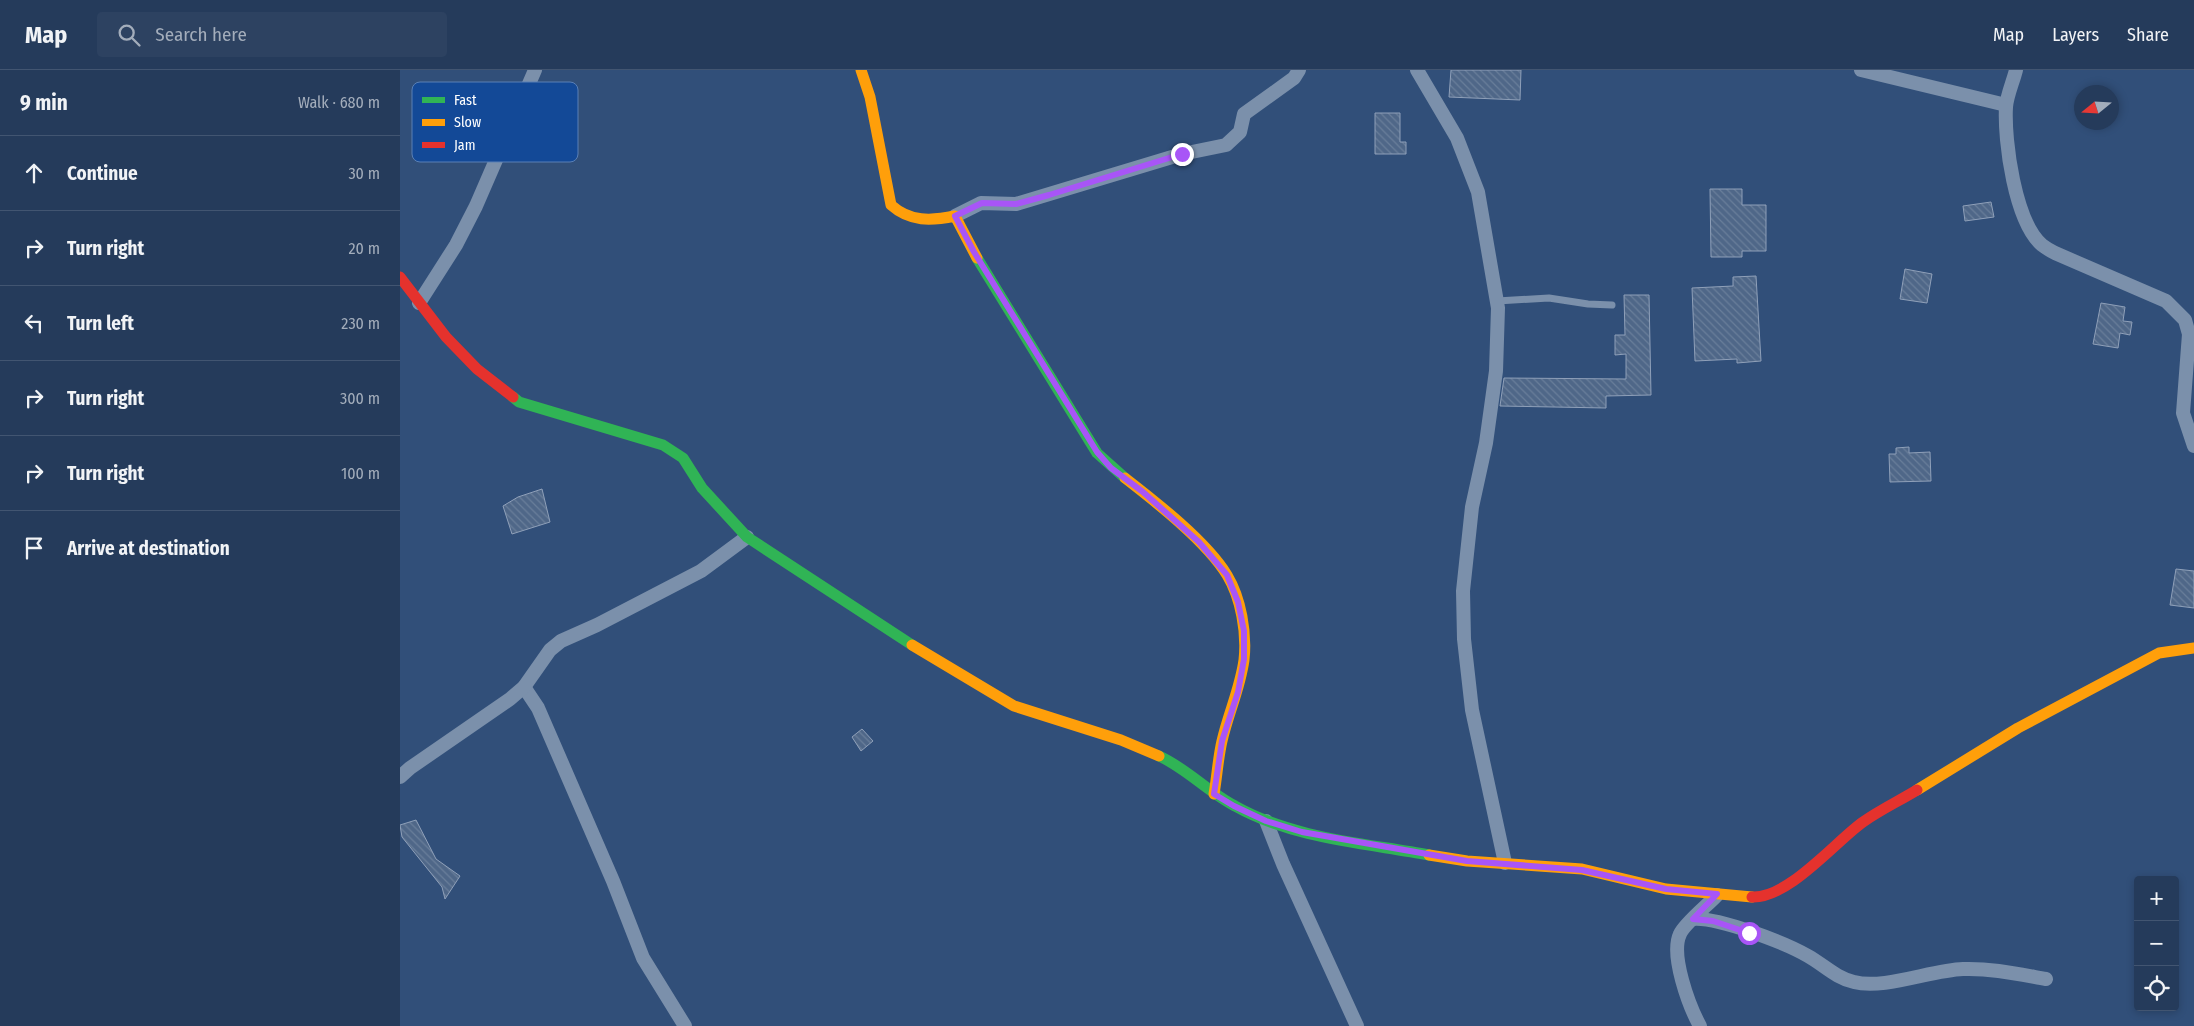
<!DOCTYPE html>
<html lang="en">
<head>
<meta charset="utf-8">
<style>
  :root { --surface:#253b5b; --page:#2d4261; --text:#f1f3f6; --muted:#a3adbb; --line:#425571 }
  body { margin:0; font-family:"Fira Sans Condensed",sans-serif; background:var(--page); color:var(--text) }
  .controls { position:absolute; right:15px; bottom:15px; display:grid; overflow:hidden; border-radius:5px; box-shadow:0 2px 8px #0003 }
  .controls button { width:45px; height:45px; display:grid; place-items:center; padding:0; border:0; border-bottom:1px solid var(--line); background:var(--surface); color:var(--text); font:25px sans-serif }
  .compass { position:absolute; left:1674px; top:15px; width:45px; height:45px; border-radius:50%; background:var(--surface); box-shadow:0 2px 8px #0003; rotate:252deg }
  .stop { position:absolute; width:15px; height:15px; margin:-11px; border:4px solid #a855f7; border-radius:50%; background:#fff }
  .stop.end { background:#a855f7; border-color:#fff; box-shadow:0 1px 5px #0008 }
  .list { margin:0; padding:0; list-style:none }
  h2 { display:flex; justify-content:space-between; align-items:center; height:65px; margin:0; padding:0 20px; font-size:21px }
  h2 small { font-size:16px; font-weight:400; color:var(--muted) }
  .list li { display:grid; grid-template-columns:32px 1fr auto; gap:15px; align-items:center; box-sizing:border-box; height:75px; padding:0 20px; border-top:1px solid var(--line) }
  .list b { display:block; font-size:19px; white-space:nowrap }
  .list em { font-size:16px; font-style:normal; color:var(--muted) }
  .icon { flex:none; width:28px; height:28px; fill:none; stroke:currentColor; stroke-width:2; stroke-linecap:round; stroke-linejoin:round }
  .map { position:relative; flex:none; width:1794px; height:956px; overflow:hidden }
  header { display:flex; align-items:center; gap:30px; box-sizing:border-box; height:70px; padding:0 25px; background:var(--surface); border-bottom:1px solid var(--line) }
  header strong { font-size:24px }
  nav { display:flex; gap:28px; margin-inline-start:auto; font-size:18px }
  .search { width:350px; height:45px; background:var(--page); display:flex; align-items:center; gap:12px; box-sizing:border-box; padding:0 18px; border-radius:5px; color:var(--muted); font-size:19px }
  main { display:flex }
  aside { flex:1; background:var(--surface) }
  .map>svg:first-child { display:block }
  .building { fill:url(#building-back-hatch); stroke:#8fa0b9 }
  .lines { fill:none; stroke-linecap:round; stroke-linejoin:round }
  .lane { stroke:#7b90ab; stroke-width:7 }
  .street { stroke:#7b90ab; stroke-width:14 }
  .fast { stroke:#30b455; stroke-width:11 }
  .slow { stroke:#ff9f0a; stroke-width:11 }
  .jam { stroke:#e5322d; stroke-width:11 }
  .route { stroke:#a855f7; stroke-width:6 }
  .key { fill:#134997; stroke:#5a80b6; stroke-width:1 }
  .key-label { font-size:14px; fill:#fff }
</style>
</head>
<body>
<header>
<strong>Map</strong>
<div class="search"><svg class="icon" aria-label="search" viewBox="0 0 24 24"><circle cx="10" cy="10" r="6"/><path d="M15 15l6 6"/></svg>Search here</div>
<nav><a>Map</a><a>Layers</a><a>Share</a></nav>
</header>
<main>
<aside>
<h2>9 min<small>Walk · 680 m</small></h2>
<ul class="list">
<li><svg class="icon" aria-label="ahead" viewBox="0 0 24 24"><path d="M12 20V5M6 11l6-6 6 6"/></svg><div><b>Continue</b></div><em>30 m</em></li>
<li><svg class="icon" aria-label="right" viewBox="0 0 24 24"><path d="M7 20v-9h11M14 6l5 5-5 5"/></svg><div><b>Turn right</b></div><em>20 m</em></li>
<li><svg class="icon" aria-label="left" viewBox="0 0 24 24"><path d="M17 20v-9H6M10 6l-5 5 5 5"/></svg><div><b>Turn left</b></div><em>230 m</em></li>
<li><svg class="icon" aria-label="right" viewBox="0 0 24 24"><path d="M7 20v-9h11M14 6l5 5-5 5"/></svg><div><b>Turn right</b></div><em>300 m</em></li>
<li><svg class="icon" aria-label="right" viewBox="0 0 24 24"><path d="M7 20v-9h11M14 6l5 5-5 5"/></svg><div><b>Turn right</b></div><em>100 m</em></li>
<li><svg class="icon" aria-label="arrive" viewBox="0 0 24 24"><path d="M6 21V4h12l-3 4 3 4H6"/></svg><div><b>Arrive at destination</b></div></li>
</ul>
</aside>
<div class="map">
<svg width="1794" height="956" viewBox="0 0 1794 956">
  <defs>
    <pattern id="building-back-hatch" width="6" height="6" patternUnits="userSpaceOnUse" patternTransform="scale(1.25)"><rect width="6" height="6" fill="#4f6788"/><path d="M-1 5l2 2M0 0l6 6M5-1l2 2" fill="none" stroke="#697e9a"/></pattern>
  </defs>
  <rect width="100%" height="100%" fill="#314f79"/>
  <g class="building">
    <polygon points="1051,0 1121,0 1120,30 1049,27"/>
    <polygon points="975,43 1000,43 1000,72 1006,72 1006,84 975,84"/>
    <polygon points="1310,119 1342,119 1342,135 1366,135 1366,181 1342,181 1342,187 1311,187"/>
    <polygon points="1591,132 1594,147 1565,151 1563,136"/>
    <polygon points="1505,199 1532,204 1527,233 1500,229"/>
    <polygon points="1356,206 1361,291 1337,293 1337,289 1295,291 1292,218 1333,216 1333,207"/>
    <polygon points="1224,225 1249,225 1251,325 1206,326 1206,338 1100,336 1104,308 1226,309 1226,284 1215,285 1215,265 1225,265"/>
    <polygon points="1701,233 1725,237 1723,251 1732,252 1730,265 1720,263 1718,278 1693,274"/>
    <polygon points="1509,377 1509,383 1530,382 1531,411 1490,412 1489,384 1496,384 1496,378"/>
    <polygon points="142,419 150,452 112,464 103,436 118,427"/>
    <polygon points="1776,499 1794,501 1794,538 1770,535"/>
    <polygon points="462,659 473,671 461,681 452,667"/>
    <polygon points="16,750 36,789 60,806 45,829 42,817 2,767 0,755"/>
  </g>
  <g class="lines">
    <polyline class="lane" points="1097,231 1149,228 1188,234 1212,235"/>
    <g class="street">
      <polyline points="1017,0 1057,68 1078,122 1098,238 1096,301 1086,373 1072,437 1063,521 1064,569 1072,640 1105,793"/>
      <polyline points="1461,0 1606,35"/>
      <path d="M1616,0C1613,12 1607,25 1606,37C1604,71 1615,152 1642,175C1646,178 1651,181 1655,183L1766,231L1785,250L1789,264L1783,343L1794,376"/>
      <polyline points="555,146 581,133 616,134 782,84 826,75 840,62 844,44 894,8 899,0"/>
      <polyline points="19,233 56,175 76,136 135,0"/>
      <polyline points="124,617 138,638 213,811 243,888 285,956"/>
      <polyline points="0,707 10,698 110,629 124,617 150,580 161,571 197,555 301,501 347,467"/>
      <polyline points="866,751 883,794 957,956"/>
      <path d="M1293,849C1318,847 1386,873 1408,886C1424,895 1436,908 1454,912C1483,920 1532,900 1563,899C1591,898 1618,904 1646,909"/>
      <path d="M1300,956C1289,936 1270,885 1280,864C1284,854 1309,834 1317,825"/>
    </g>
    <g class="fast">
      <polyline points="577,188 697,383 725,408"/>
      <polyline points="113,327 119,332 263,375 283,388 302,418 347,467 512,575"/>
      <path d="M759,686C786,698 808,722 835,736C894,769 964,773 1029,785"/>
    </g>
    <g class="slow">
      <path d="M461,0L470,27L491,135C510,152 531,151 555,146L577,188"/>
      <path d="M725,408C756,432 807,472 827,505C841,528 847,563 844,590C840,619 828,644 822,671C818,688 817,707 814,724"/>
      <polyline points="512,575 614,636 721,670 759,686"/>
      <polyline points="1517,720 1618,658 1759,583 1794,578"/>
      <polyline points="1029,785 1067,791 1182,799 1266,819 1352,827"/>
    </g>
    <g class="jam">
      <polyline points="0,207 46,267 77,299 113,327"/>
      <path d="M1352,827C1388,829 1436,771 1463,752C1480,740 1499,731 1517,720"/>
    </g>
  </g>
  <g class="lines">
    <polyline class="route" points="782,84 649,125 616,134 582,133 555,146 574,182 697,382 711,398 743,422 799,472 827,505 838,532 844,561 844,589 838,622 822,671 814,724 834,736 866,751 902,762 1067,791 1182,800 1266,819 1317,824 1293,849 1313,851 1349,863"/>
  </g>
  <rect x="12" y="12" width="166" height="80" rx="8" class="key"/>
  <rect x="22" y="27" width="23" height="6" fill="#30b455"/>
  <rect x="22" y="49" width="23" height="7" fill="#ff9f0a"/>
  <rect x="22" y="72" width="23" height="6" fill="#e5322d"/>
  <g class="key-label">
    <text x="54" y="35">Fast</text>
    <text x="54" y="57">Slow</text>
    <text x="54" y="80">Jam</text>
  </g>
</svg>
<div class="controls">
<button>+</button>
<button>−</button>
<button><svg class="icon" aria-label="locate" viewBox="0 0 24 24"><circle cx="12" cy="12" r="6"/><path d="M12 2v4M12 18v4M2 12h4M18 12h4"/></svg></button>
</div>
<svg class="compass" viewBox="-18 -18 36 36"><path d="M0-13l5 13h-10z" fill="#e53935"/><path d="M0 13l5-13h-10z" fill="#a3adbb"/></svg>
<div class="stop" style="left:1349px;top:863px"></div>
<div class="stop end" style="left:782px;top:84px"></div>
</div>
</main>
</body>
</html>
